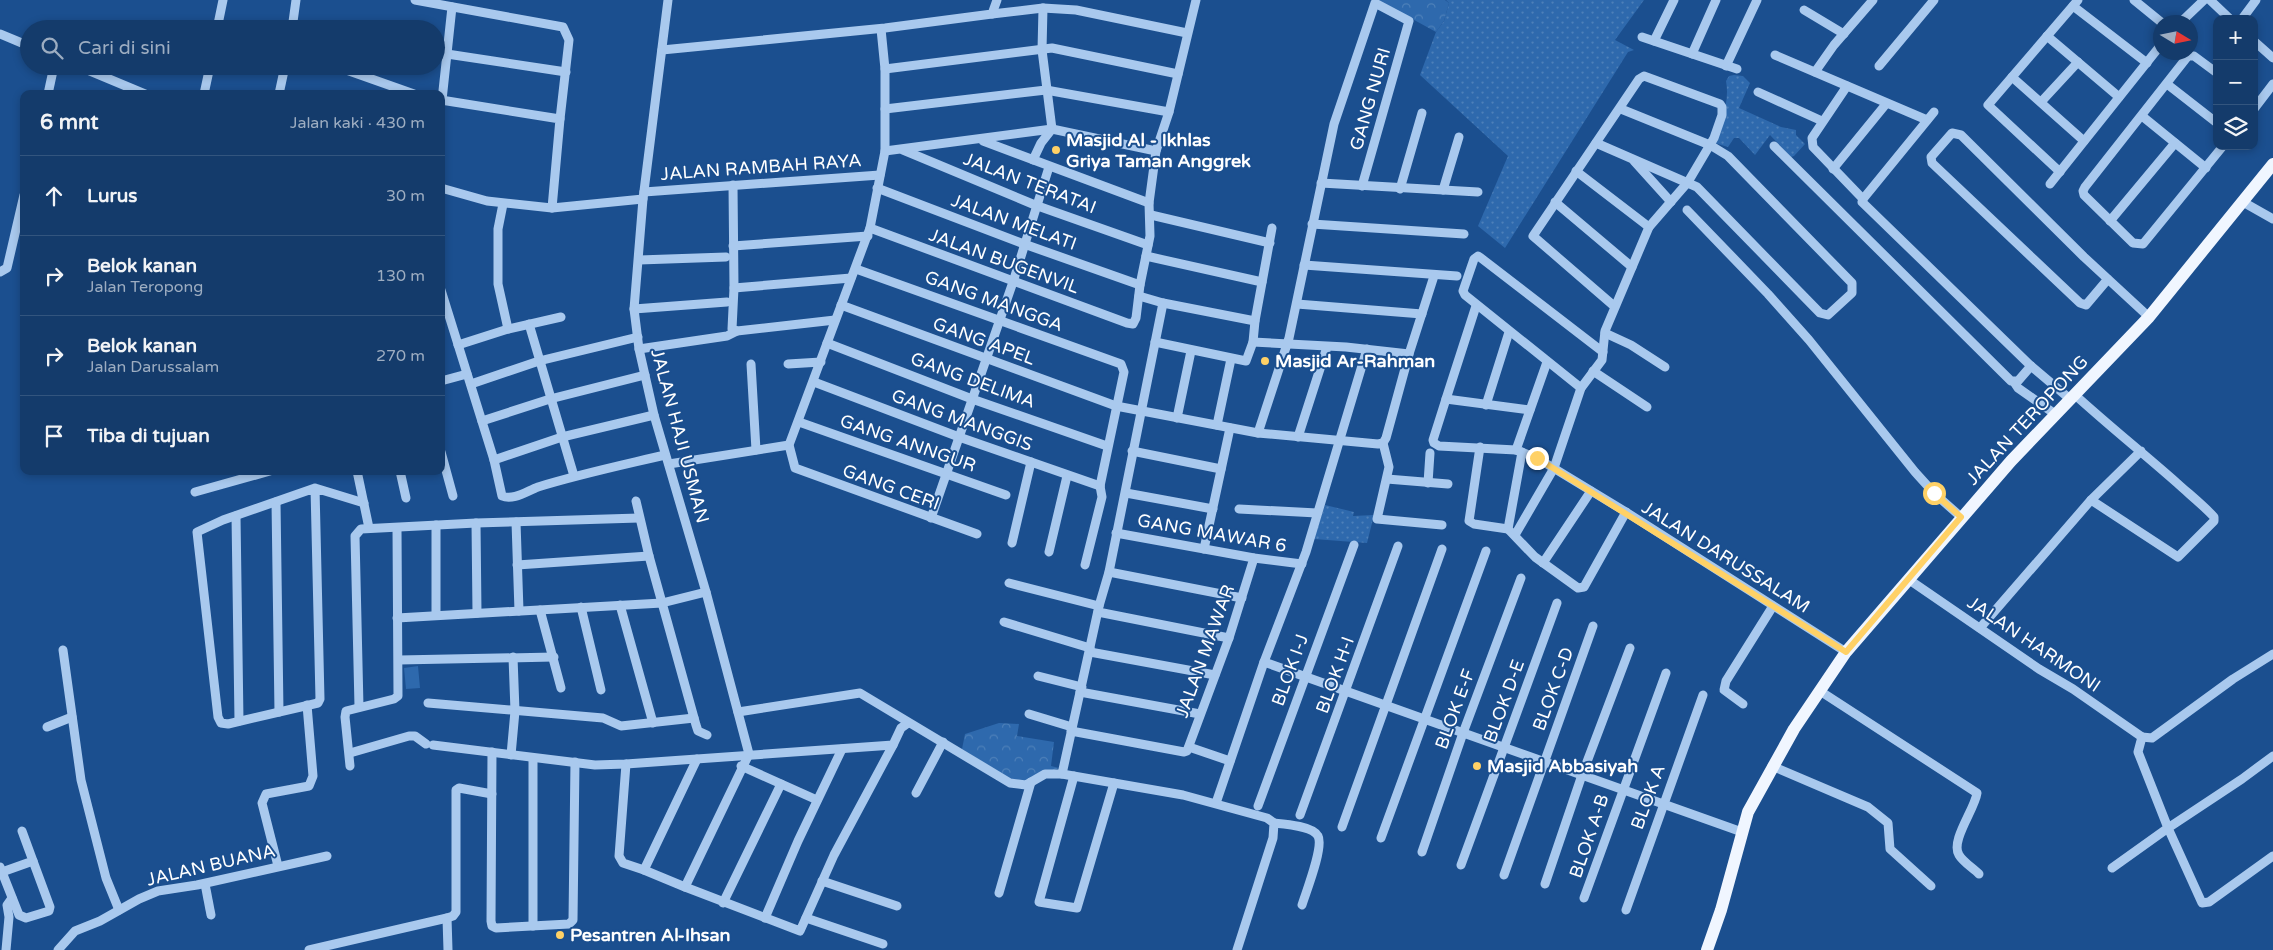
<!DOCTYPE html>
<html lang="id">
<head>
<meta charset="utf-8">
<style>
  :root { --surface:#143b6b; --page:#214673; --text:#f1f3f6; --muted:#9dadc1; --line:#33557e }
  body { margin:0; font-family:"Varela Round",sans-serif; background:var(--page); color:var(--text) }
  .controls { position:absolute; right:15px; top:15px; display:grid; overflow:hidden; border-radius:10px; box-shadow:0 2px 8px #0003 }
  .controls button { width:45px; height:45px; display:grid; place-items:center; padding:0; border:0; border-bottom:1px solid var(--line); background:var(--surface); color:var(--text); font:25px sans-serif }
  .compass { position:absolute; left:2153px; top:15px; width:45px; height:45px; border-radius:50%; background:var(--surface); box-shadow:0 2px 8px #0003; rotate:100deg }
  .stop { position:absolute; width:15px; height:15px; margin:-11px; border:4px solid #ffd166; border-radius:50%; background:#fff }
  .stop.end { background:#ffd166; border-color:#fff; box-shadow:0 1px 5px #0008 }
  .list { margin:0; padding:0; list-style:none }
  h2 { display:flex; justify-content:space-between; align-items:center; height:65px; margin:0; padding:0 20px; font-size:21px }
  h2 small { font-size:16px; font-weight:400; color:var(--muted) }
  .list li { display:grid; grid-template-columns:32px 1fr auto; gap:15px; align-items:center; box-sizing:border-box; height:80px; padding:0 20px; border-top:1px solid var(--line) }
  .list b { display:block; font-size:19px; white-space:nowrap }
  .list p { margin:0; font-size:16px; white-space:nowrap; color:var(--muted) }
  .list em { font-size:16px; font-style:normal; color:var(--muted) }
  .icon { flex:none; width:28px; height:28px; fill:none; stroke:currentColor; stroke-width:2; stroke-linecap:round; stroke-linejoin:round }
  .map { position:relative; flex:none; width:2273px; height:950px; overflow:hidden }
  .search { position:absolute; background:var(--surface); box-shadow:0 2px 8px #0003; left:20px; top:20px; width:425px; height:55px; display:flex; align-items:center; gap:12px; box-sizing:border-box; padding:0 18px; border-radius:28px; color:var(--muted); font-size:19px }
  .panel { position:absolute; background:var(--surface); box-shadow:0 2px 8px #0003; left:20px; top:90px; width:425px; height:385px; border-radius:10px }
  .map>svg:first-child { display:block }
  .grass { fill:url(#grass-dots) }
  .forest { fill:url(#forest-crowns) }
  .pitch { fill:#2e69ad }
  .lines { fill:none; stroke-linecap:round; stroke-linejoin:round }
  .minor { stroke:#a9c9ee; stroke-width:9 }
  .major { stroke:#f0f6ff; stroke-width:12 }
  .route { stroke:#ffd166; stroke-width:6 }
  .poi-dot { fill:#ffd166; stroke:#1b4f8f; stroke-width:2 }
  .labels { text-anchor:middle; stroke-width:4; stroke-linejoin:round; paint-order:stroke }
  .street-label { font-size:18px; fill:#fff; stroke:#1b4f8f }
  .poi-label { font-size:18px; font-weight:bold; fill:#fff; stroke:#1b4f8f; text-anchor:start }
</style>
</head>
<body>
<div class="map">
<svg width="2273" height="950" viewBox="0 0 2273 950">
  <defs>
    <pattern id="grass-dots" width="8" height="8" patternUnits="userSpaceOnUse" patternTransform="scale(1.25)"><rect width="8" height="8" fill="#2e69ad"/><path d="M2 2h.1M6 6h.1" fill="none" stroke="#4d80b9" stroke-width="1.8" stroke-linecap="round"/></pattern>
    <pattern id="forest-crowns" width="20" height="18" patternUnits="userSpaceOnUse" patternTransform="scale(1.25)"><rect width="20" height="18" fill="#2e69ad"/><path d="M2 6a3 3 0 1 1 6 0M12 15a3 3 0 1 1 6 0" fill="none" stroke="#4d80b9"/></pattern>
  </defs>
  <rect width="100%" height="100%" fill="#1b4f8f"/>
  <g class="grass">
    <polygon points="1446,0 1644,0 1615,40 1634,50 1628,52 1505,248 1478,226 1508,156 1420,75 1436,32 1444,21 1449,3"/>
    <path d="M1734,75L1743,76L1750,83L1739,108L1781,127L1796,130V135L1805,144L1794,156L1791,157L1770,135L1755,155L1739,138H1734L1728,147L1715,143C1721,122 1730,102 1726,81L1729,76Z"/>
    <polygon points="1325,505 1354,512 1353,516 1374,515 1367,543 1314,539"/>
  </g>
  <g class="forest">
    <polygon points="1378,0 1445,0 1449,3 1444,21 1436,32"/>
    <polygon points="999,723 1019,724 1017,736 1054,742 1051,766 1059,768 1024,782 1012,780 962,749 965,734"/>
  </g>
  <polygon class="pitch" points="418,666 420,688 406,689 404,668"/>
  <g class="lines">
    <g class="minor">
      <polyline points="415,0 563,27 569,40 560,119"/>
      <polyline points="668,0 643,199 634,309 639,349 654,415 706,592 749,754"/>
      <polyline points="2134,0 2161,22"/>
      <polyline points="2210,0 2230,19"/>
      <polyline points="2073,6 2147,63"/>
      <polyline points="1804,10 1844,34"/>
      <polyline points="992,14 1043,8 1076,10 1187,33"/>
      <polyline points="2242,19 2256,0"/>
      <polyline points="2181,22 2204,0"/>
      <polyline points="217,29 223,0"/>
      <polyline points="292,29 296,0"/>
      <polyline points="881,29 885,69 885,151 870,228 789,445 795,468 977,534"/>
      <polyline points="0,34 29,46"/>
      <polyline points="2047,36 2119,97"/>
      <polyline points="1642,37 1737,69"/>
      <polyline points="1654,41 1674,0"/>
      <polyline points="2254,41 2273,58"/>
      <polyline points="662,50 885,28 992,14 997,0"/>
      <polyline points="447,54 566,72"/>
      <polyline points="1692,54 1716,0"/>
      <polyline points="1775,55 1927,120"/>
      <polyline points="78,66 145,94"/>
      <polyline points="335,66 414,94"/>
      <polyline points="1726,66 1757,0"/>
      <polyline points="1879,66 1934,0"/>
      <polyline points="885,69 1052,48 1178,74"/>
      <polyline points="1815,72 1834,45 1873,0"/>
      <polyline points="2217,73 2194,56 2188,56 2085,187 2083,191 2084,195 2133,243 2143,244 2223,146"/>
      <polyline points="2012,77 2084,141"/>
      <polyline points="2167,84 2217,123"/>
      <polyline points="1847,86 1812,138 1813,147 1863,199 1862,202 2031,366 2070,399"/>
      <polyline points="1758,92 1822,121"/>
      <polyline points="48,94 54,66"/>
      <polyline points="204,94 210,66"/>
      <polyline points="279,94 285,66"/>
      <polyline points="441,100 560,119 552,208"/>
      <polyline points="442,100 452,7"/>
      <polyline points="2041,102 2078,62"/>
      <polyline points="885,109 1046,90 1169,112"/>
      <polyline points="2254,109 2273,84"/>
      <polyline points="2142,116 2206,168"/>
      <polyline points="983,141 1149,203"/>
      <polyline points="1596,143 1697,187 1820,313 1828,315 1852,293 1852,283 1728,156 1710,145 1621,109"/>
      <polyline points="1774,146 2011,381 2018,381 2031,366"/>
      <polyline points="903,150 1035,205 1148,245"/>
      <polyline points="885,151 1052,129 1156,151"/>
      <polyline points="1033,160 1041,143 1052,129 1042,50 1043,8"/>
      <polyline points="1634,161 1671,202"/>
      <polyline points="1833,169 1886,104"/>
      <polyline points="1576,171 1649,227"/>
      <polyline points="2060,172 1988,105 2078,0"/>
      <polyline points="1321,183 1478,192"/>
      <polyline points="2050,184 2160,46"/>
      <polyline points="733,185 734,288 732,329 737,331 835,320"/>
      <polyline points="441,188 487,201 552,208 643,199"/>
      <polyline points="877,188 1024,244 1140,285"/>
      <polyline points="1400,189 1422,113"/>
      <polyline points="1443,190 1459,137"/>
      <polyline points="644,192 880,175"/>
      <polyline points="1863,199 1934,112"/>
      <polyline points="1555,202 1632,267"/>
      <polyline points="2243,202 2273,219"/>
      <polyline points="503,204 498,229 498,284 508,329"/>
      <polyline points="1687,210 1768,294 1809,340 1915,472 1934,493 1961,517"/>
      <polyline points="1151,215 1270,243"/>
      <polyline points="2110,221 2175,143"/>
      <polyline points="1312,224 1464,234"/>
      <polyline points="870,228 1127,323 1133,324 1136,318 1140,285 1150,236 1149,203 1156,151 1169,112 1196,0"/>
      <polyline points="733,246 868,236"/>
      <polyline points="1146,256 1262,282"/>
      <polyline points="639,260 726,257"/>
      <polyline points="1304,265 1457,276"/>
      <polyline points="856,269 1121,364 1124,372 1100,486"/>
      <polyline points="0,272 7,268 24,195"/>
      <polyline points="2108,279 2086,305 2080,303 1932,163 1931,157 1952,133 1961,135 2084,257 2149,317"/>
      <polyline points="734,288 851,278"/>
      <path d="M441,290L494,460L502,496C513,501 527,491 538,487C580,474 623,465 665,455"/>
      <polyline points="1139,296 1163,303 1255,321"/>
      <polyline points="1297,304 1422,314"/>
      <polyline points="841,305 1116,406 1258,433 1378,444 1383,443 1386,438 1409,354 1434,276"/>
      <polyline points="1476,306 1446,399 1530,410"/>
      <polyline points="634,309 727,302"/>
      <polyline points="529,324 574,476"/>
      <polyline points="1605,333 1631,345 1665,367"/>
      <polyline points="1155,342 1246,361 1253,342 1255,321 1272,228"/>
      <polyline points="1253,342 1346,347 1409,354"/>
      <polyline points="827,343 972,399 1107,446"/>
      <polyline points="458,345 508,329 561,317"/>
      <polyline points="639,349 727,336 737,331"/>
      <polyline points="1547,362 1516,450 1537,458 1626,512 1846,652"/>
      <polyline points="751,364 756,450"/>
      <polyline points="788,364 821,362"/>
      <polyline points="1593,371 1647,407"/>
      <polyline points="441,381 467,374"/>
      <polyline points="814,382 959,437 1100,486"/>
      <polyline points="2014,382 2018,388 2055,414"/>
      <polyline points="471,384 539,361 638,337"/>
      <polyline points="1581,388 1465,295 1463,291 1474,259 1478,256 1481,258 1603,352"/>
      <path d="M2074,394C2108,425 2143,453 2177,483C2189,494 2203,505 2214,517V521L2178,557L2091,500L2141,451"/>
      <polyline points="1446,399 1433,440 1434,443 1439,446 1516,450"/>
      <polyline points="1486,405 1509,332"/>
      <polyline points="1177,418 1191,351"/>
      <polyline points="482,421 550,399 645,375"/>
      <polyline points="799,422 1006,495"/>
      <polyline points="1217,425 1231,359"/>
      <polyline points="1258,433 1289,338 1334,124 1375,3 1409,21 1362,186"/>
      <polyline points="1298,437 1327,347"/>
      <polyline points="1383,443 1389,467 1377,519 1442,525"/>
      <polyline points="1480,447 1469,521 1474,524 1508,529"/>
      <polyline points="1132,451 1221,469"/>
      <polyline points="441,452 453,496"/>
      <polyline points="1522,452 1508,529 1535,557 1578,588 1584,587 1626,512"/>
      <polyline points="494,460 562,437 654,415"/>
      <polyline points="669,464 789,445"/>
      <polyline points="357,471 369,528"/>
      <polyline points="400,471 406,498"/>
      <polyline points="1387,479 1448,484"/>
      <polyline points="1428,483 1430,453"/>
      <polyline points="315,488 320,699 318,703 228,724 221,723 218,717 197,532 223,520 315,488 364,503"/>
      <polyline points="195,492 270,471"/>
      <polyline points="1126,493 1213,509"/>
      <polyline points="636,501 649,556 696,725 698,731 707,735"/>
      <polyline points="276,502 279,712"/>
      <polyline points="1239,509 1317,513"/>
      <polyline points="236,516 239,721"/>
      <polyline points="931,518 1013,282 1049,167"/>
      <polyline points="516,522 519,611"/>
      <polyline points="476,523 477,613"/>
      <polyline points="436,525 436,615"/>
      <polyline points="1116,533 1254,558 1302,564"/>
      <polyline points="1515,535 1554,468 1581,388 1602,360 1605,331 1649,227 1688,182 1714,138 1722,115 1722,107 1720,104 1644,76 1639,79 1533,236 1614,306"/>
      <polyline points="1012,543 1031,462"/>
      <polyline points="1204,549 1230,428"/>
      <polyline points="1049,552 1067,476"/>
      <polyline points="1543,563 1591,491"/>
      <polyline points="517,565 649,556"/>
      <polyline points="1085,565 1102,497 1100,486"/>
      <polyline points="1109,572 1242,598"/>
      <polyline points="1908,579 2039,669 2073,689 2142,737"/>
      <polyline points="1009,583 1099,606"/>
      <polyline points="620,605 653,723"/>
      <polyline points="581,607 601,690"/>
      <polyline points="540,610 561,688"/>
      <polyline points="1098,612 1229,638"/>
      <polyline points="397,618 662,603 706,592"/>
      <polyline points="1004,622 1090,648"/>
      <polyline points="1980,628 2091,500"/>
      <polyline points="63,650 81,780 106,878 119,910"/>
      <polyline points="1090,652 1215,675"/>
      <polyline points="399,660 554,657"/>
      <polyline points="1264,662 1742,832"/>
      <polyline points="1038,676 1082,687"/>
      <path d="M1820,691L1977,793C1975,809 1950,841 1959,855C1963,862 1973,868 1979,874"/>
      <polyline points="1080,692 1200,714"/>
      <polyline points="428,703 603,718 621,726 694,718"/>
      <polyline points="1743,704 1724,690 1726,681 1773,606"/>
      <polyline points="359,707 355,536 361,529 476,523 639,518"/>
      <polyline points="738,712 860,693 1010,783 1026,785 1045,774 1062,774 1183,795 1267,818 1274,823 1273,838 1237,950"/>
      <polyline points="1029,714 1072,727"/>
      <polyline points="47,727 72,717"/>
      <polyline points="1071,731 1184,752 1187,751 1229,638 1254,558"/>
      <polyline points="2142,737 2152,738 2233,679 2273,654"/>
      <polyline points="433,745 595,765 626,764 893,745 901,728 908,723"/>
      <polyline points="1189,747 1230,761"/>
      <polyline points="492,752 491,921 492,926 496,928 569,924 573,920 575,762"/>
      <polyline points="350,753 409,736 415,736 426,744"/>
      <polyline points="749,754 685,887 800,931 834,855 893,745"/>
      <polyline points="511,755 515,711 513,657"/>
      <polyline points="2273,756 2242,779 2168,828 2202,903 2209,902 2273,856"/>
      <polyline points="626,764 619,856 623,863 644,870"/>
      <polyline points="350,766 345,717 346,711 394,699 398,696 397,528"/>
      <polyline points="741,766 817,800"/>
      <polyline points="1772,766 1868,807 1888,823 1890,849 1931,886"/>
      <polyline points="1062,774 1099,606 1109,572 1163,303"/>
      <polyline points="1074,776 1039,902 1077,908 1114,783"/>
      <polyline points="916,793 943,742"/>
      <polyline points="1216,803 1264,662 1306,552 1367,349"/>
      <polyline points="1258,806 1354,545"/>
      <polyline points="1300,815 1398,546"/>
      <path d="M1274,823C1285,824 1313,826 1318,836C1324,847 1306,892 1302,905"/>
      <polyline points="1342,827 1442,549"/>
      <polyline points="1381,838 1486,551"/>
      <polyline points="1422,852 1463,733 1521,578"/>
      <polyline points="1461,865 1557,603"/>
      <polyline points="278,866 262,803 266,794 309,786 313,776 307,705"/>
      <polyline points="0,867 19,915 26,918 49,911 50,907 33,861"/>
      <polyline points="2112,868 2168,828 2138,752 2142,737"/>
      <polyline points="2,872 33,861 22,831"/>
      <polyline points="1504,875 1593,626"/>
      <polyline points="822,881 897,906"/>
      <polyline points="205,884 211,915"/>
      <polyline points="1545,884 1582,775 1630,648"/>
      <polyline points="685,887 644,870 697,759"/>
      <polyline points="999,893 1031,782"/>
      <polyline points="1584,898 1666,673"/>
      <polyline points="723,903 781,784"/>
      <polyline points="1626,910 1703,695"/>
      <polyline points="447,918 453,916 456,912 456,790 459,788 492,794"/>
      <polyline points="765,918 798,841 842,749"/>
      <polyline points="806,918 883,944"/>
      <polyline points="533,926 533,758"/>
      <polyline points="6,950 9,917 7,905 12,898"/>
      <polyline points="58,950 75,931 100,921 139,899 158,891 197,885 327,856"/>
      <polyline points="309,950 447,918 448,950"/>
    </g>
    <polyline class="major" points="1707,950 1721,910 1748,812 1794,729 1846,652 2011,461 2149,317 2273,164"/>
  </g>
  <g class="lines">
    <polyline class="route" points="1537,458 1846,652 1961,517 1934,493"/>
  </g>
  <g class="poi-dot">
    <circle cx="1056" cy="150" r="5"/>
    <circle cx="1265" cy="361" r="5"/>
    <circle cx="1477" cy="766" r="5"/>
    <circle cx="560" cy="935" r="5"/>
  </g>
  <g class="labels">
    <g class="street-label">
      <text transform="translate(1370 99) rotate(-74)" y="6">GANG NURI</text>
      <text transform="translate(761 167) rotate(-4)" y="6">JALAN RAMBAH RAYA</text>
      <text transform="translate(1030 183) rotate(21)" y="6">JALAN TERATAI</text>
      <text transform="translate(1014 222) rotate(20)" y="6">JALAN MELATI</text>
      <text transform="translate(1004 261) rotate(20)" y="6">JALAN BUGENVIL</text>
      <text transform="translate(994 301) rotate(20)" y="6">GANG MANGGA</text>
      <text transform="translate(984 341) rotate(20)" y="6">GANG APEL</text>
      <text transform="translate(973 380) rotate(20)" y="6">GANG DELIMA</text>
      <text transform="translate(962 420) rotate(20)" y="6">GANG MANGGIS</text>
      <text transform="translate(2027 420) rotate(-47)" y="6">JALAN TEROPONG</text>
      <text transform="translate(680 436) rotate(75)" y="6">JALAN HAJI USMAN</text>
      <text transform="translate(908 443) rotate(19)" y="6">GANG ANNGUR</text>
      <text transform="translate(891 487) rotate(20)" y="6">GANG CERI</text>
      <text transform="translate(1212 533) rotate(10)" y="6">GANG MAWAR 6</text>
      <text transform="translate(1726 557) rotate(32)" y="6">JALAN DARUSSALAM</text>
      <text transform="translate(2034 644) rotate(34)" y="6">JALAN HARMONI</text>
      <text transform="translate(1205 651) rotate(-70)" y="6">JALAN MAWAR</text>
      <text transform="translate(1290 670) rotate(-70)" y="6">BLOK I-J</text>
      <text transform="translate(1335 675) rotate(-70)" y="6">BLOK H-I</text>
      <text transform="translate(1553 689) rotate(-70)" y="6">BLOK C-D</text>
      <text transform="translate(1504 701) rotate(-70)" y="6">BLOK D-E</text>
      <text transform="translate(1455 709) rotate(-70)" y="6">BLOK E-F</text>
      <text transform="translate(1648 797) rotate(-70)" y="6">BLOK A</text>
      <text transform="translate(1589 836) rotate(-71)" y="6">BLOK A-B</text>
      <text transform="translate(211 865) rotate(-13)" y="6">JALAN BUANA</text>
    </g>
    <g class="poi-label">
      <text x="1066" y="146">Masjid Al - Ikhlas<tspan x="1066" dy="21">Griya Taman Anggrek</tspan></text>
      <text x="1275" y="367">Masjid Ar-Rahman</text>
      <text x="1487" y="772">Masjid Abbasiyah</text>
      <text x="570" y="941">Pesantren Al-Ihsan</text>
    </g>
  </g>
</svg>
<div class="controls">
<button>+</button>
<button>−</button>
<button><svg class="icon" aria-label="layers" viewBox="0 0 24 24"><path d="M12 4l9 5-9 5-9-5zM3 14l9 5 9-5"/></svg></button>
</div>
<svg class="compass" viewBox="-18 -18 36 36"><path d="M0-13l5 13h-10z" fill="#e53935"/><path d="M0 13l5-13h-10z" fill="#9dadc1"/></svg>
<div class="stop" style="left:1934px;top:493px"></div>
<div class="stop end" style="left:1537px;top:458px"></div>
<div class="search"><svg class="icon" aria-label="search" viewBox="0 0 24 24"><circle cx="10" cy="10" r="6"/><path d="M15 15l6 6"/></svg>Cari di sini</div>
<section class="panel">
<h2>6 mnt<small>Jalan kaki · 430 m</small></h2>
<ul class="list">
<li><svg class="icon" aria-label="ahead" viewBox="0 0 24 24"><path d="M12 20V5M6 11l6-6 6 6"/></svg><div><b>Lurus</b></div><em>30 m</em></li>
<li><svg class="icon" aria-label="right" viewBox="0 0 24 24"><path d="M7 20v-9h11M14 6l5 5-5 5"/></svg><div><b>Belok kanan</b><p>Jalan Teropong</p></div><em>130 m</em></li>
<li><svg class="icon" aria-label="right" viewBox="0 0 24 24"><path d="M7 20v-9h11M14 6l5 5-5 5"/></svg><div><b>Belok kanan</b><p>Jalan Darussalam</p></div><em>270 m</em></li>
<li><svg class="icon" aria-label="arrive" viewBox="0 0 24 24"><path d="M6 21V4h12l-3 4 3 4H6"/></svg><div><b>Tiba di tujuan</b></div></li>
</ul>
</section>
</div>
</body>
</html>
